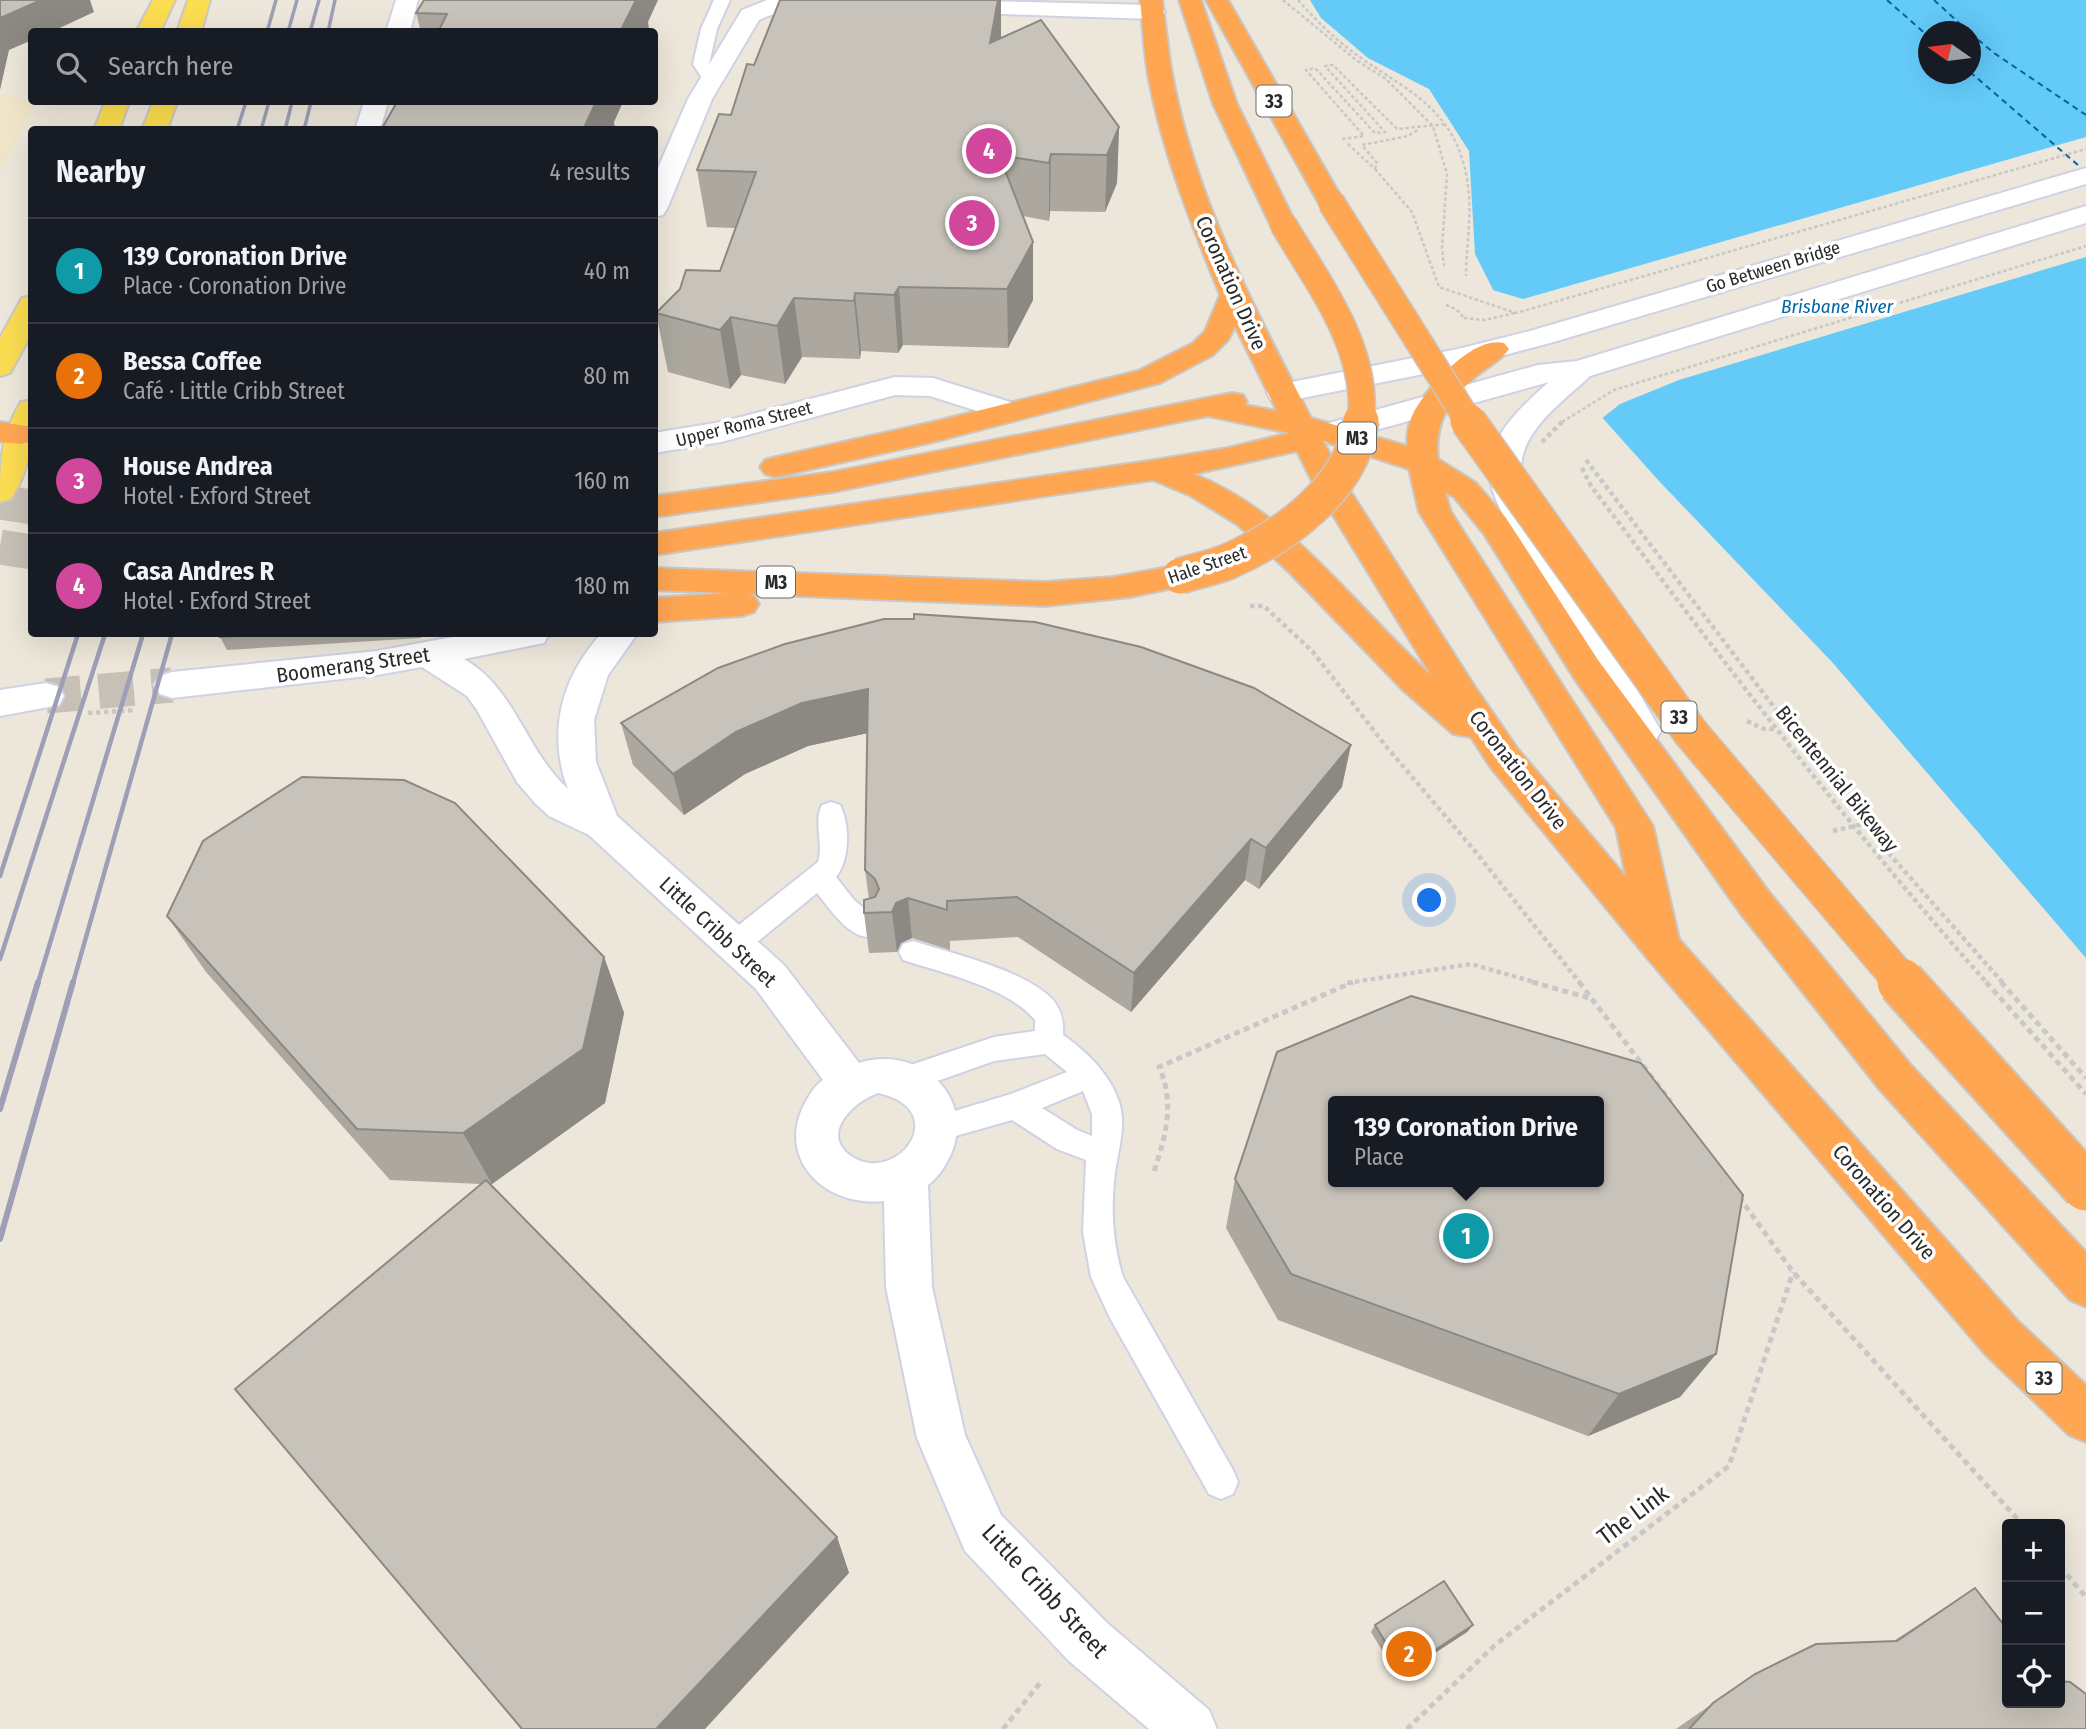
<!DOCTYPE html>
<html lang="en">
<head>
<meta charset="utf-8">
<style>
  :root { --surface:#171b24; --page:#242831; --text:#f1f3f6; --muted:#9ea1a6; --line:#363941; --accent:#2563eb }
  body { margin:0; font-family:"Fira Sans Condensed",sans-serif; background:var(--page); color:var(--text) }
  .controls { position:absolute; right:21px; bottom:21px; display:grid; overflow:hidden; border-radius:7px; box-shadow:0 7px 28px #0002 }
  .controls button { width:63px; height:63px; display:grid; place-items:center; padding:0; border:0; border-bottom:2px solid var(--line); background:var(--surface); color:var(--text); font:35px sans-serif }
  .compass { position:absolute; left:1918px; top:21px; width:63px; height:63px; border-radius:50%; background:var(--surface); box-shadow:0 7px 28px #0002; rotate:284deg }
  .you { position:absolute; left:1430px; top:901px; width:24px; height:24px; margin:-18px; border:5px solid #fff; border-radius:50%; background:#1a73e8; box-shadow:0 0 0 10px #1a73e833 }
  .badge { display:grid; place-items:center; width:46px; height:46px; border-radius:50%; background:var(--accent); color:#fff; font-size:23px; font-weight:700 }
  .pin { position:absolute; translate:-50% -50%; border:4px solid #fff; box-shadow:0 2px 7px #0006 }
  .popup { position:absolute; left:1328px; top:1096px; width:276px; height:91px; box-sizing:border-box; display:grid; place-content:center; border-radius:7px; background:var(--surface); filter:drop-shadow(0 2px 5px #0005); font-size:23px; white-space:nowrap; color:var(--muted) }
  .popup b { font-size:26px; color:var(--text) }
  .popup::after { content:''; position:absolute; left:50%; top:100%; margin-left:-14px; border:14px solid transparent; border-top-color:var(--surface) }
  .list { margin:0; padding:0; list-style:none }
  h2 { display:flex; justify-content:space-between; align-items:center; height:91px; margin:0; padding:0 28px; font-size:30px }
  h2 small { font-size:23px; font-weight:400; color:var(--muted) }
  .list li { display:grid; grid-template-columns:46px 1fr auto; gap:21px; align-items:center; box-sizing:border-box; height:105px; padding:0 28px; border-top:2px solid var(--line) }
  .list b { display:block; font-size:26px; white-space:nowrap }
  .list p { margin:0; font-size:23px; white-space:nowrap; color:var(--muted) }
  .list em { font-size:23px; font-style:normal; color:var(--muted) }
  .icon { flex:none; width:38px; height:38px; fill:none; stroke:currentColor; stroke-width:2; stroke-linecap:round; stroke-linejoin:round }
  .map { position:relative; flex:none; width:2086px; height:1729px; overflow:hidden }
  .search { position:absolute; background:var(--surface); box-shadow:0 7px 28px #0002; left:28px; top:28px; width:630px; height:77px; display:flex; align-items:center; gap:18px; box-sizing:border-box; padding:0 24px; border-radius:7px; color:var(--muted); font-size:26px }
  .panel { position:absolute; background:var(--surface); box-shadow:0 7px 28px #0002; left:28px; top:126px; width:630px; height:511px; border-radius:7px }
  .map>svg:first-child { display:block }
  .education { fill:#f0e5c8 }
  .water { fill:#64caf8; fill-rule:evenodd }
  .pier { fill:#ede6da }
  .lines { fill:none; stroke-linecap:round; stroke-linejoin:round }
  .ferry { stroke:#0265a5; stroke-width:2; stroke-dasharray:6 4.5; stroke-linecap:butt }
  .street-tunnel { stroke:#c6c0b7; stroke-width:35; stroke-dasharray:35 18; stroke-linecap:butt }
  .highway-tunnel { stroke:#c6c0b7; stroke-width:35; stroke-dasharray:35 18; stroke-linecap:butt }
  .lane-casing { stroke:#cfd2e4; stroke-width:4 }
  .street-casing { stroke:#cfd2e4; stroke-width:4 }
  .secondary-casing { stroke:#cfd2e4; stroke-width:4 }
  .primary-casing { stroke:#c8c8c8; stroke-width:4 }
  .highway-casing { stroke:#c8c8c8; stroke-width:4 }
  .path-far2 { stroke:#c8c8c8; stroke-width:2.5; stroke-dasharray:3.5 2.5; stroke-linecap:butt }
  .path-far1 { stroke:#c8c8c8; stroke-width:4.5; stroke-dasharray:4.5 3.5; stroke-linecap:butt }
  .path { stroke:#c8c8c8; stroke-width:5; stroke-dasharray:6 4.5; stroke-linecap:butt }
  .lane { fill:#fff; fill-rule:evenodd }
  .street { fill:#fff; fill-rule:evenodd }
  .secondary { fill:#fff; fill-rule:evenodd }
  .primary { fill:#fcdc51; fill-rule:evenodd }
  .highway { fill:#ffa653; fill-rule:evenodd }
  .rail-far2 { stroke:#9d9fb6; stroke-width:3.5 }
  .rail-far1 { stroke:#9d9fb6; stroke-width:4.5 }
  .rail { stroke:#9d9fb6; stroke-width:6 }
  .highway-bridge-far2-casing { stroke:#c8c8c8; stroke-width:29; stroke-linecap:butt }
  .highway-bridge-far1-casing { stroke:#c8c8c8; stroke-width:38; stroke-linecap:butt }
  .highway-bridge-casing { stroke:#c8c8c8; stroke-width:51; stroke-linecap:butt }
  .path-bridge-far1 { stroke:#c8c8c8; stroke-width:2.5; stroke-dasharray:3.5 2.5; stroke-linecap:butt }
  .path-bridge { stroke:#c8c8c8; stroke-width:4.5; stroke-dasharray:4.5 3.5; stroke-linecap:butt }
  .highway-bridge-far2 { stroke:#ffa653; stroke-width:26 }
  .highway-bridge-far1 { stroke:#ffa653; stroke-width:35 }
  .highway-bridge { stroke:#ffa653; stroke-width:47 }
  .wall { fill:#aca8a0 }
  .shaded-wall { fill:#8c8882 }
  .building { fill:#c8c3ba; stroke:#8c8882; stroke-width:2; fill-rule:evenodd }
  .labels { text-anchor:middle; stroke-width:7; stroke-linejoin:round; paint-order:stroke }
  .far-street-label { font-size:18px; fill:#2a2a2a; stroke:#fff }
  .shield { fill:#fff; stroke:#6a6a6a; stroke-width:2 }
  .shield-label { font-size:19px; font-weight:bold; fill:#2a2a2a }
  .far-water-label { font-size:19px; font-style:italic; fill:#0265a5; stroke:#fff }
  .street-label { font-size:21px; fill:#2a2a2a; stroke:#fff }
  .near-street-label { font-size:24px; fill:#2a2a2a; stroke:#fff }
</style>
</head>
<body>
<div class="map">
<svg width="2086" height="1729" viewBox="0 0 2086 1729">
  <rect width="100%" height="100%" fill="#ede6da"/>
  <polygon class="education" points="0,93 36,102 0,173"/>
  <path class="water" d="M1310,0H2086V958L1832,662L1659,481L1556,366L1512,327L1475,254L1469,151L1429,89L1368,58L1321,18ZM1928,32H1970V74H1928Z"/>
  <polygon class="pier" points="2086,137 2086,257 1679,380 1620,404 1600,420 1553,368 1510,329 1489,289 1523,299"/>
  <g class="lines">
    <g class="ferry">
      <polyline points="1887,0 1928,36"/>
      <polyline points="1934,0 1969,32"/>
      <polyline points="1970,33 1994,53 2086,115"/>
      <polyline points="1970,72 2086,172"/>
    </g>
    <polyline class="street-tunnel" points="46,696 172,685"/>
    <g class="highway-tunnel">
      <polyline points="0,502 32,507"/>
      <polyline points="0,547 32,552"/>
    </g>
    <defs>
      <g id="lane">
        <polygon points="714,0 730,0 717,29 709,64 719,79 711,84 705,83 693,64 701,29"/>
        <path d="M831,802L840,805C850,824 850,860 836,877L854,900L878,920L882,928L878,936C852,944 831,910 817,893L745,952L735,955L725,952L721,944L725,936L818,862C824,844 813,822 822,805Z"/>
        <path d="M913,941C953,954 1017,968 1049,996C1061,1007 1064,1020 1063,1035C1092,1055 1125,1089 1122,1127C1121,1145 1116,1162 1114,1181C1111,1213 1113,1245 1123,1277L1233,1470L1238,1482L1233,1494L1221,1499L1209,1494L1110,1318L1091,1277L1083,1232L1086,1160L1057,1149L1012,1120L938,1141L928,1137L923,1128L928,1119L1011,1094L1067,1072L1045,1054L994,1061L906,1092L896,1088L892,1079L896,1070L994,1037L1035,1031V1020C1008,987 943,973 903,960L899,952L903,944ZM1083,1091L1092,1114V1136L1077,1130L1042,1108Z"/>
      </g>
      <g id="street">
        <polygon points="396,0 418,0 410,32 386,32"/>
        <path d="M767,0H838L840,3L837,8C810,15 785,6 759,20L712,99L667,209L663,215L654,217V177L688,99L742,10Z"/>
        <polygon points="949,0 1153,5 1161,7 1165,12 1161,17 1153,19 941,12 937,7 941,2"/>
        <polygon points="364,102 388,102 380,130 355,130"/>
        <polygon points="895,377 933,378 1020,405 1024,412 1020,419 1009,421 930,396 895,395 721,442 654,453 654,433 721,422"/>
        <path d="M469,634H549L544,643L464,659C516,689 525,750 568,789C547,733 561,678 601,634H637L608,675L594,720L596,762L617,816L784,965L859,1063C913,1045 973,1090 953,1149C948,1162 940,1176 928,1185L932,1287L965,1435L1001,1515L1107,1623L1209,1710L1217,1729H1149L1069,1661L965,1551L917,1438L886,1287L884,1201C829,1208 777,1163 803,1107C808,1097 814,1086 823,1080L756,989L589,835L549,816L535,803L517,782L477,710L467,696L422,667L377,675L172,698L160,694L154,685L160,676L172,672L377,651ZM878,1093C955,1110 896,1187 851,1156C819,1134 854,1101 878,1093Z"/>
        <polygon points="46,683 59,687 64,696 59,705 0,716 0,690"/>
      </g>
      <g id="secondary">
        <polygon points="2086,168 2086,184 1550,343 1459,367 1282,402 1271,400 1267,393 1271,386 1282,384 1458,349 1530,331"/>
        <path d="M2086,206V223L1590,376C1564,401 1519,431 1521,472C1521,485 1527,497 1532,509L1661,731L1656,740L1643,744L1630,740L1500,509C1495,497 1490,485 1489,472C1488,436 1524,404 1549,382L1329,443L1318,440L1314,433L1318,426L1538,365L1577,361Z"/>
      </g>
      <g id="primary">
        <polygon points="153,0 175,0 160,32 136,32"/>
        <polygon points="188,0 210,0 201,32 177,32"/>
        <polygon points="105,102 129,102 119,130 94,130"/>
        <polygon points="153,102 177,102 167,130 142,130"/>
        <polygon points="32,296 32,333 10,373 0,376 0,338 22,298"/>
        <path d="M32,400C32,437 32,467 11,499L0,502C0,465 0,435 21,402Z"/>
      </g>
      <g id="highway">
        <path d="M1140,0H1162C1166,26 1168,53 1173,79C1196,200 1256,311 1311,418L1407,446C1407,435 1408,424 1413,414C1426,388 1473,335 1504,343L1509,349C1501,360 1489,366 1479,374C1450,398 1434,421 1438,459L1476,483L1506,518L1598,660L1769,892L1910,1064L2086,1252V1307L2070,1300L1880,1090L1741,914L1574,678L1484,534L1454,497L1445,492L1451,512L1653,826L1679,939L2018,1321L2086,1385V1442L2069,1435L1984,1353L1648,959L1491,768L1471,737L1453,734L1404,691L1291,574L1238,525L1191,496L1153,480L654,555V533L1155,460L1228,448L1289,433L1208,416L833,492L654,517V496L833,472L1232,393L1243,395L1247,402L1245,405L1277,411L1235,326L1228,340L1213,355L1160,383L933,442L776,477L765,474L760,467L765,460L776,457L933,422L1138,371L1193,343L1205,331L1220,295C1192,225 1163,155 1149,80C1144,54 1143,27 1140,0ZM1323,441L1409,469L1419,512L1616,828L1626,877L1517,748L1475,687L1344,481ZM1297,451L1312,481L1431,675C1354,606 1293,514 1194,474Z"/>
        <polygon points="1179,0 1201,0 1237,104 1296,224 1293,230 1283,232 1273,230 1270,224 1213,104"/>
        <polygon points="1206,0 1228,0 1344,202 1340,208 1331,210 1322,208 1318,202"/>
        <polygon points="0,422 32,427 32,441 21,444 0,442"/>
        <polygon points="1180,565 1192,568 1197,576 1192,584 1130,597 1045,606 748,594 754,596 759,604 754,612 742,616 654,622 654,598 728,593 654,590 654,568 1045,582 1113,577"/>
      </g>
    </defs>
    <use href="#lane" class="lane-casing"/>
    <use href="#street" class="street-casing"/>
    <use href="#secondary" class="secondary-casing"/>
    <use href="#primary" class="primary-casing"/>
    <use href="#highway" class="highway-casing"/>
    <g class="path-far2">
      <polyline points="1283,0 1356,60 1386,79 1433,126 1447,174 1442,248 1444,266"/>
      <path d="M1298,0C1317,22 1338,42 1361,58C1413,94 1455,111 1467,179C1473,211 1466,244 1466,276"/>
      <polyline points="1342,139 1364,136 1306,70 1315,68 1375,133 1385,132 1325,66 1333,65 1397,129 1447,124"/>
      <polyline points="1348,144 1375,169"/>
      <polyline points="1375,169 1377,163 1362,145 1408,136 1418,130"/>
      <polyline points="1446,305 1456,309 1464,318"/>
    </g>
    <g class="path-far1">
      <polyline points="1586,460 1863,824 2003,983"/>
      <path d="M1582,468L1591,486C1719,655 1846,825 1987,983"/>
      <polyline points="1250,606 1264,606 1313,652 1385,745 1475,851 1580,983"/>
      <polyline points="88,713 135,710"/>
      <polyline points="1747,721 1764,729 1775,729"/>
      <polyline points="1833,831 1863,824"/>
      <polyline points="1347,983 1471,964 1538,983"/>
    </g>
    <g class="path">
      <polyline points="1532,982 1589,998"/>
      <polyline points="1579,982 1671,1102"/>
      <polyline points="1986,982 2086,1094"/>
      <polyline points="2001,982 2086,1078"/>
      <path d="M1154,1171C1166,1136 1175,1102 1159,1067L1353,982"/>
      <polyline points="1739,1197 1793,1272 2022,1524"/>
      <polyline points="2060,1567 2086,1597"/>
      <polyline points="1003,1729 1040,1683"/>
      <polyline points="1407,1729 1495,1645 1729,1466 1793,1272"/>
    </g>
    <use href="#lane" class="lane"/>
    <use href="#street" class="street"/>
    <use href="#secondary" class="secondary"/>
    <use href="#primary" class="primary"/>
    <use href="#highway" class="highway"/>
    <g class="rail-far2">
      <polyline points="267,32 276,0"/>
      <polyline points="288,32 297,0"/>
      <polyline points="310,32 319,0"/>
      <polyline points="328,32 335,0"/>
      <polyline points="237,130 246,102"/>
      <polyline points="261,130 269,102"/>
      <polyline points="285,130 292,102"/>
      <polyline points="304,130 311,102"/>
    </g>
    <g class="rail-far1">
      <polyline points="0,876 78,634"/>
      <polyline points="0,959 105,634"/>
      <polyline points="38,983 143,634"/>
      <polyline points="73,983 172,634"/>
    </g>
    <g class="rail">
      <polyline points="0,1109 38,982"/>
      <polyline points="0,1239 73,982"/>
    </g>
    <defs>
      <g id="highway-bridge-far2">
        <polyline points="1331,202 1469,422"/>
        <path d="M1283,224C1319,285 1369,348 1361,422"/>
      </g>
      <g id="highway-bridge-far1">
        <polyline points="1468,421 1691,733 1903,983"/>
        <path d="M1180,576C1196,571 1212,568 1227,562C1284,537 1353,488 1361,421"/>
      </g>
      <polyline id="highway-bridge" points="1901,982 2086,1187"/>
    </defs>
    <use href="#highway-bridge-far2" class="highway-bridge-far2-casing"/>
    <use href="#highway-bridge-far1" class="highway-bridge-far1-casing"/>
    <use href="#highway-bridge" class="highway-bridge-casing"/>
    <g class="path-bridge-far1">
      <polyline points="1375,169 1412,212 1439,287 1516,313 2086,149"/>
      <polyline points="1464,318 1485,320 1515,313"/>
      <polyline points="1562,422 1614,390 2086,246"/>
    </g>
    <polyline class="path-bridge" points="1542,442 1563,421"/>
    <use href="#highway-bridge-far2" class="highway-bridge-far2"/>
    <use href="#highway-bridge-far1" class="highway-bridge-far1"/>
    <use href="#highway-bridge" class="highway-bridge"/>
  </g>
  <g class="wall">
    <polygon points="780,0 1001,0 1001,37 1119,127 1117,183 1105,212 1050,211 1049,221 1023,216 1033,242 1033,300 1008,348 903,345 898,353 861,351 860,359 802,357 785,384 741,375 730,389 668,372 656,313 720,271 735,228 707,227 697,170 731,115 754,65"/>
    <polygon points="416,13 648,22 649,32 421,32"/>
    <polygon points="221,634 421,634 421,638 227,650 220,637"/>
    <polygon points="718,668 1342,787 1259,889 1245,880 1131,1012 1018,937 950,941 950,950 912,938 901,943 897,952 869,953 864,913 869,899 865,870 867,733 808,746 745,774 684,815 633,765 621,723"/>
    <polygon points="167,916 604,957 624,1013 605,1103 492,1184 490,1184 837,1537 849,1573 481,1184 390,1180 206,972"/>
    <polygon points="1235,1179 1716,1354 1680,1397 1588,1436 1278,1320 1226,1228"/>
    <polygon points="1975,1588 2086,1729 1676,1729 1755,1674 1892,1642"/>
    <polygon points="1375,1625 1473,1625 1467,1632 1398,1677 1371,1632"/>
  </g>
  <g class="shaded-wall">
    <polygon points="41,0 90,0 94,12 51,32 32,32 32,40 9,50 0,90 0,18"/>
    <polygon points="632,0 658,0 648,22 649,32 620,32"/>
    <polygon points="998,0 1001,0 1001,45 990,43"/>
    <polygon points="596,102 623,102 614,122 615,130 583,130"/>
    <polygon points="1119,127 1117,183 1105,212 1107,155"/>
    <polygon points="1051,154 1050,211 1049,221 1049,163"/>
    <polygon points="1033,242 1033,300 1008,348 1007,289"/>
    <polygon points="899,287 903,345 898,353 894,295"/>
    <polygon points="855,293 861,351 860,359 854,301"/>
    <polygon points="794,298 802,357 785,384 777,326"/>
    <polygon points="731,317 741,375 730,389 720,330"/>
    <polygon points="868,689 873,732 808,746 745,774 684,815 673,774 736,732 802,703"/>
    <polygon points="1351,745 1342,787 1259,889 1266,848"/>
    <polygon points="1251,839 1245,880 1131,1012 1134,973"/>
    <polygon points="908,898 912,938 901,943 897,952 892,912 896,903"/>
    <polygon points="604,957 624,1013 605,1103 492,1184 463,1133"/>
    <polygon points="1716,1354 1680,1397 1588,1436 1619,1394"/>
    <polygon points="837,1537 849,1573 705,1729 656,1729"/>
    <polygon points="1473,1625 1467,1632 1398,1677 1403,1671"/>
  </g>
  <g class="building">
    <polygon points="0,0 41,0 0,18"/>
    <polygon points="424,0 636,0 620,32 438,32 447,14 416,13"/>
    <polygon points="780,0 998,0 990,43 1041,20 1119,127 1107,155 1051,154 1049,163 999,155 1033,242 1007,289 899,287 894,295 855,293 854,301 794,298 777,326 731,317 720,330 656,313 680,289 686,270 720,271 756,172 697,170 719,114 731,115 747,64 754,65"/>
    <polygon points="397,102 596,102 583,130 381,130"/>
    <polygon points="914,614 1035,622 1141,647 1254,688 1351,745 1266,848 1251,839 1134,973 1017,897 947,901 947,910 908,898 896,903 892,912 864,913 864,900 875,897 879,889 875,879 865,870 868,689 802,703 736,732 673,774 621,723 718,668 785,644 884,619 914,619"/>
    <polygon points="221,634 285,634 220,637"/>
    <polygon points="302,777 404,780 455,803 604,957 583,1049 463,1133 357,1129 167,916 203,841"/>
    <path d="M1411,996L1641,1063L1743,1195L1716,1354L1619,1394L1291,1274L1235,1179L1277,1052ZM1333,1101H1599V1182H1333Z"/>
    <polygon points="486,1180 837,1537 656,1729 522,1729 235,1389"/>
    <polygon points="1444,1581 1473,1625 1403,1671 1375,1625"/>
    <polygon points="1975,1588 2007,1629 2007,1703 2060,1703 2060,1681 2070,1682 2086,1694 2086,1729 1689,1729 1713,1703 1755,1674 1816,1644 1897,1641"/>
  </g>
  <g class="labels">
    <g class="far-street-label">
      <text transform="translate(1773 267) rotate(-17)" y="6">Go Between Bridge</text>
      <text transform="translate(744 424) rotate(-14)" y="6">Upper Roma Street</text>
      <text transform="translate(1207 565) rotate(-19)" y="6">Hale Street</text>
    </g>
    <g class="shield">
      <rect x="1256.5" y="85.5" width="35" height="31" rx="5"/>
      <rect x="1338" y="422.5" width="38" height="31" rx="5"/>
      <rect x="757" y="566.5" width="38" height="31" rx="5"/>
      <rect x="1661.5" y="701.5" width="35" height="31" rx="5"/>
      <rect x="2026.5" y="1362.5" width="35" height="31" rx="5"/>
    </g>
    <g class="shield-label">
      <text x="1274" y="108">33</text>
      <text x="1357" y="445">M3</text>
      <text x="776" y="589">M3</text>
      <text x="1679" y="724">33</text>
      <text x="2044" y="1385">33</text>
    </g>
    <g class="far-water-label">
      <text x="1837" y="313">Brisbane River</text>
    </g>
    <g class="street-label">
      <text transform="translate(1231 283) rotate(66)" y="7">Coronation Drive</text>
      <text transform="translate(353 665) rotate(-8)" y="7">Boomerang Street</text>
      <text transform="translate(1518 770) rotate(52)" y="7">Coronation Drive</text>
      <text transform="translate(1837 779) rotate(51)" y="7">Bicentennial Bikeway</text>
      <text transform="translate(718 932) rotate(43)" y="7">Little Cribb Street</text>
      <text transform="translate(1884 1202) rotate(49)" y="7">Coronation Drive</text>
    </g>
    <g class="near-street-label">
      <text transform="translate(1633 1515) rotate(-37)" y="8">The Link</text>
      <text transform="translate(1045 1591) rotate(47)" y="8">Little Cribb Street</text>
    </g>
  </g>
</svg>
<div class="controls">
<button>+</button>
<button>−</button>
<button><svg class="icon" aria-label="locate" viewBox="0 0 24 24"><circle cx="12" cy="12" r="6"/><path d="M12 2v4M12 18v4M2 12h4M18 12h4"/></svg></button>
</div>
<svg class="compass" viewBox="-18 -18 36 36"><path d="M0-13l5 13h-10z" fill="#e53935"/><path d="M0 13l5-13h-10z" fill="#9ea1a6"/></svg>
<div class="you"></div>
<div class="pin badge" style="left:1466px;top:1236px;background:#0f9aa8">1</div>
<div class="popup"><b>139 Coronation Drive</b>Place</div>
<div class="pin badge" style="left:1409px;top:1654px;background:#e8710a">2</div>
<div class="pin badge" style="left:972px;top:223px;background:#d1479c">3</div>
<div class="pin badge" style="left:989px;top:151px;background:#d1479c">4</div>
<div class="search"><svg class="icon" aria-label="search" viewBox="0 0 24 24"><circle cx="10" cy="10" r="6"/><path d="M15 15l6 6"/></svg>Search here</div>
<section class="panel">
<h2>Nearby<small>4 results</small></h2>
<ul class="list">
<li><span class="badge" style="background:#0f9aa8">1</span><div><b>139 Coronation Drive</b><p>Place · Coronation Drive</p></div><em>40 m</em></li>
<li><span class="badge" style="background:#e8710a">2</span><div><b>Bessa Coffee</b><p>Café · Little Cribb Street</p></div><em>80 m</em></li>
<li><span class="badge" style="background:#d1479c">3</span><div><b>House Andrea</b><p>Hotel · Exford Street</p></div><em>160 m</em></li>
<li><span class="badge" style="background:#d1479c">4</span><div><b>Casa Andres R</b><p>Hotel · Exford Street</p></div><em>180 m</em></li>
</ul>
</section>
</div>
</body>
</html>
